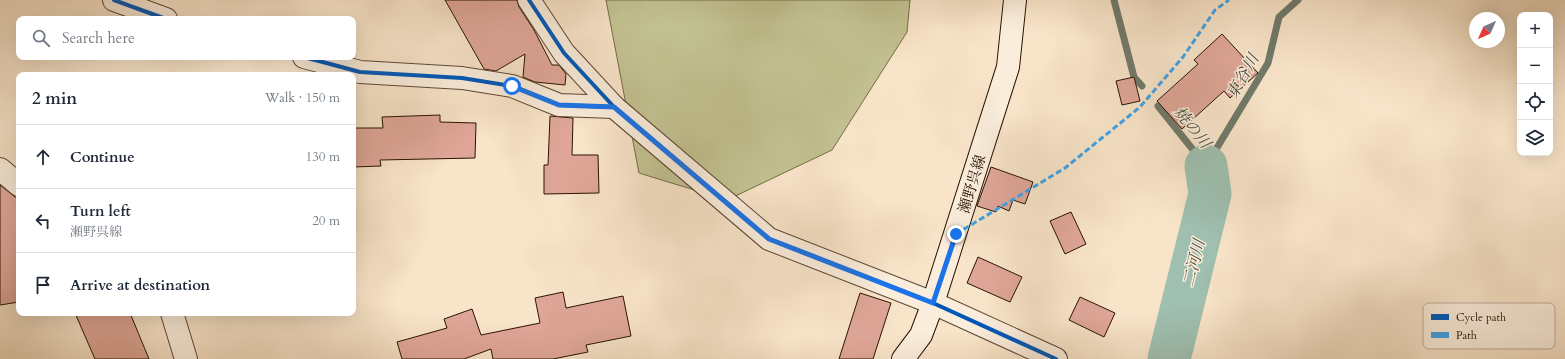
<!DOCTYPE html>
<html lang="en">
<head>
<meta charset="utf-8">
<style>
  :root { --surface:#fff; --page:#f2f2f3; --text:#1f2937; --muted:#747a83; --line:#e0e1e3 }
  body { margin:0; font-family:Cardo,"Noto Serif JP",serif; background:var(--page); color:var(--text) }
  .controls { position:absolute; right:12px; top:12px; display:grid; overflow:hidden; border-radius:8px; box-shadow:0 4px 16px #0002 }
  .controls button { width:36px; height:36px; display:grid; place-items:center; padding:0; border:0; border-bottom:1px solid var(--line); background:var(--surface); color:var(--text); font:20px sans-serif }
  .compass { position:absolute; left:1469px; top:12px; width:36px; height:36px; border-radius:50%; background:var(--surface); box-shadow:0 4px 16px #0002; rotate:225deg }
  .stop { position:absolute; width:12px; height:12px; margin:-9px; border:3px solid #1a73e8; border-radius:50%; background:#fff }
  .stop.end { background:#1a73e8; border-color:#fff; box-shadow:0 1px 4px #0008 }
  .list { margin:0; padding:0; list-style:none }
  h2 { display:flex; justify-content:space-between; align-items:center; height:52px; margin:0; padding:0 16px; font-size:17px }
  h2 small { font-size:13px; font-weight:400; color:var(--muted) }
  .list li { display:grid; grid-template-columns:26px 1fr auto; gap:12px; align-items:center; box-sizing:border-box; height:64px; padding:0 16px; border-top:1px solid var(--line) }
  .list b { display:block; font-size:15px; white-space:nowrap }
  .list p { margin:0; font-size:13px; white-space:nowrap; color:var(--muted) }
  .list em { font-size:13px; font-style:normal; color:var(--muted) }
  .icon { flex:none; width:22px; height:22px; fill:none; stroke:currentColor; stroke-width:2; stroke-linecap:round; stroke-linejoin:round }
  .map { position:relative; flex:none; width:1565px; height:359px; overflow:hidden }
  .search { position:absolute; background:var(--surface); box-shadow:0 4px 16px #0002; left:16px; top:16px; width:340px; height:44px; display:flex; align-items:center; gap:10px; box-sizing:border-box; padding:0 14px; border-radius:8px; color:var(--muted); font-size:15px }
  .panel { position:absolute; background:var(--surface); box-shadow:0 4px 16px #0002; left:16px; top:72px; width:340px; height:244px; border-radius:8px }
  .map>svg:first-child { display:block }
  .green { fill:#c3c292; stroke:#766a4a }
  .lines { fill:none; stroke-linecap:round; stroke-linejoin:round }
  .stream { stroke:#707a6a; stroke-width:7 }
  .river { stroke:#9fbfb0; stroke-width:43 }
  .building { fill:#dfa698; stroke:#291301 }
  .street-casing { stroke:#5d4733; stroke-width:24 }
  .secondary-casing { stroke:#291301; stroke-width:24 }
  .street { stroke:#faeddc; stroke-width:22 }
  .secondary { stroke:#faeddc; stroke-width:22 }
  .quiet { stroke:#3ea2e9; stroke-width:3; stroke-dasharray:6 3; stroke-linecap:butt }
  .cycleway-casing { stroke:#faeddc; stroke-width:6 }
  .cycleway { stroke:#0057b8; stroke-width:4 }
  .route { stroke:#1a73e8; stroke-width:5 }
  .labels { text-anchor:middle; stroke-width:3; stroke-linejoin:round; paint-order:stroke }
  .street-label { font-size:15px; fill:#291301; stroke:#faeddc }
  .water-label { font-size:16px; font-style:italic; fill:#524f3e; stroke:#faeddc }
  .key { fill:#faeddc; stroke:#bbac9a; stroke-width:1 }
  .key-label { font-size:11px; fill:#291301 }
</style>
</head>
<body>
<div class="map">
<svg width="1565" height="359" viewBox="0 0 1565 359">
  <rect width="100%" height="100%" fill="#f8e4c9"/>
  <filter id="stains"><feTurbulence type="fractalNoise" baseFrequency=".005" numOctaves="4"/><feColorMatrix values="0 0 0 0 .2 0 0 0 0 .09 0 0 0 0 .02 0 0 0 .5 -.17"/></filter>
  <radialGradient id="worn" r=".72"><stop offset=".6" stop-color="#630" stop-opacity="0"/><stop offset="1" stop-color="#630" stop-opacity=".3"/></radialGradient>
  <polygon class="green" points="606,0 910,0 907,32 832,150 727,200 639,173"/>
  <g class="lines">
    <g class="stream">
      <polyline points="1114,0 1134,77 1142,86"/>
      <polyline points="1158,106 1206,166 1268,63 1279,17 1298,0"/>
    </g>
    <polyline class="river" points="1169,359 1210,194 1206,166"/>
  </g>
  <g class="building">
    <polygon points="445,0 517,0 519,7 534,30 552,65 559,65 566,74 565,85 535,82 523,77 525,54 496,71 484,69"/>
    <polygon points="1222,34 1258,73 1230,98 1224,91 1182,129 1157,101 1198,64 1194,60"/>
    <polygon points="1134,77 1140,101 1122,105 1116,81"/>
    <polygon points="440,115 440,122 476,123 475,158 380,160 381,166 353,167 353,128 383,128 382,117"/>
    <polygon points="550,116 573,118 572,155 598,155 599,193 544,194 544,165 548,165"/>
    <polygon points="991,167 1033,182 1025,204 1013,200 1009,211 998,206 996,212 977,206"/>
    <polygon points="0,185 19,200 19,302 0,305"/>
    <polygon points="1071,212 1086,244 1065,254 1050,221"/>
    <polygon points="978,257 1022,277 1010,302 967,283"/>
    <polygon points="563,292 566,308 623,296 631,336 586,345 588,352 553,359 493,359 491,349 464,359 402,359 397,342 447,328 444,319 472,309 481,335 540,323 535,298"/>
    <polygon points="860,293 891,303 873,359 839,359"/>
    <polygon points="1080,297 1115,313 1104,337 1069,320"/>
    <polygon points="75,313 130,313 149,359 95,359"/>
  </g>
  <g class="lines">
    <defs>
      <g id="street">
        <polyline points="114,0 166,19"/>
        <polyline points="529,0 564,53 614,107 769,239 933,303 1056,359"/>
        <polyline points="304,57 360,72 462,78 512,86 559,105 614,107"/>
        <polyline points="0,169 19,185"/>
        <polyline points="172,313 186,359"/>
      </g>
      <polyline id="secondary" points="903,359 921,335 933,303 1008,67 1015,0"/>
    </defs>
    <use href="#street" class="street-casing"/>
    <use href="#secondary" class="secondary-casing"/>
    <use href="#street" class="street"/>
    <use href="#secondary" class="secondary"/>
    <polyline class="quiet" points="956,234 1065,168 1140,107 1183,57 1215,10 1229,0"/>
    <defs>
      <g id="cycleway">
        <polyline points="114,0 166,19"/>
        <polyline points="529,0 564,53 614,107 769,239 933,303 1056,359"/>
        <polyline points="304,57 360,72 462,78 512,86 559,105 614,107"/>
      </g>
    </defs>
    <use href="#cycleway" class="cycleway-casing"/>
    <use href="#cycleway" class="cycleway"/>
  </g>
  <g class="lines">
    <polyline class="route" points="512,86 559,105 614,107 769,239 933,303 956,234"/>
  </g>
  <g class="labels">
    <g class="street-label">
      <text transform="translate(972 184) rotate(-73)" y="5">瀬野呉線</text>
    </g>
    <g class="water-label">
      <text transform="translate(1242 76) rotate(-61)" y="6">東谷川</text>
      <text transform="translate(1193 127) rotate(51)" y="6">焼の川</text>
      <text transform="translate(1193 263) rotate(-76)" y="6">二河川</text>
    </g>
  </g>
  <rect x="1423" y="303" width="132" height="46" rx="6" class="key"/>
  <rect x="1431" y="314" width="18" height="6" fill="#0057b8"/>
  <rect x="1431" y="332" width="18" height="6" fill="#3ea2e9"/>
  <g class="key-label">
    <text x="1456" y="321">Cycle path</text>
    <text x="1456" y="339">Path</text>
  </g>
  <rect width="100%" height="100%" filter="url(#stains)"/>
  <rect width="100%" height="100%" fill="url(#worn)"/>
</svg>
<div class="controls">
<button>+</button>
<button>−</button>
<button><svg class="icon" aria-label="locate" viewBox="0 0 24 24"><circle cx="12" cy="12" r="6"/><path d="M12 2v4M12 18v4M2 12h4M18 12h4"/></svg></button>
<button><svg class="icon" aria-label="layers" viewBox="0 0 24 24"><path d="M12 4l9 5-9 5-9-5zM3 14l9 5 9-5"/></svg></button>
</div>
<svg class="compass" viewBox="-18 -18 36 36"><path d="M0-13l5 13h-10z" fill="#e53935"/><path d="M0 13l5-13h-10z" fill="#747a83"/></svg>
<div class="stop" style="left:512px;top:86px"></div>
<div class="stop end" style="left:956px;top:234px"></div>
<div class="search"><svg class="icon" aria-label="search" viewBox="0 0 24 24"><circle cx="10" cy="10" r="6"/><path d="M15 15l6 6"/></svg>Search here</div>
<section class="panel">
<h2>2 min<small>Walk · 150 m</small></h2>
<ul class="list">
<li><svg class="icon" aria-label="ahead" viewBox="0 0 24 24"><path d="M12 20V5M6 11l6-6 6 6"/></svg><div><b>Continue</b></div><em>130 m</em></li>
<li><svg class="icon" aria-label="left" viewBox="0 0 24 24"><path d="M17 20v-9H6M10 6l-5 5 5 5"/></svg><div><b>Turn left</b><p>瀬野呉線</p></div><em>20 m</em></li>
<li><svg class="icon" aria-label="arrive" viewBox="0 0 24 24"><path d="M6 21V4h12l-3 4 3 4H6"/></svg><div><b>Arrive at destination</b></div></li>
</ul>
</section>
</div>
</body>
</html>
